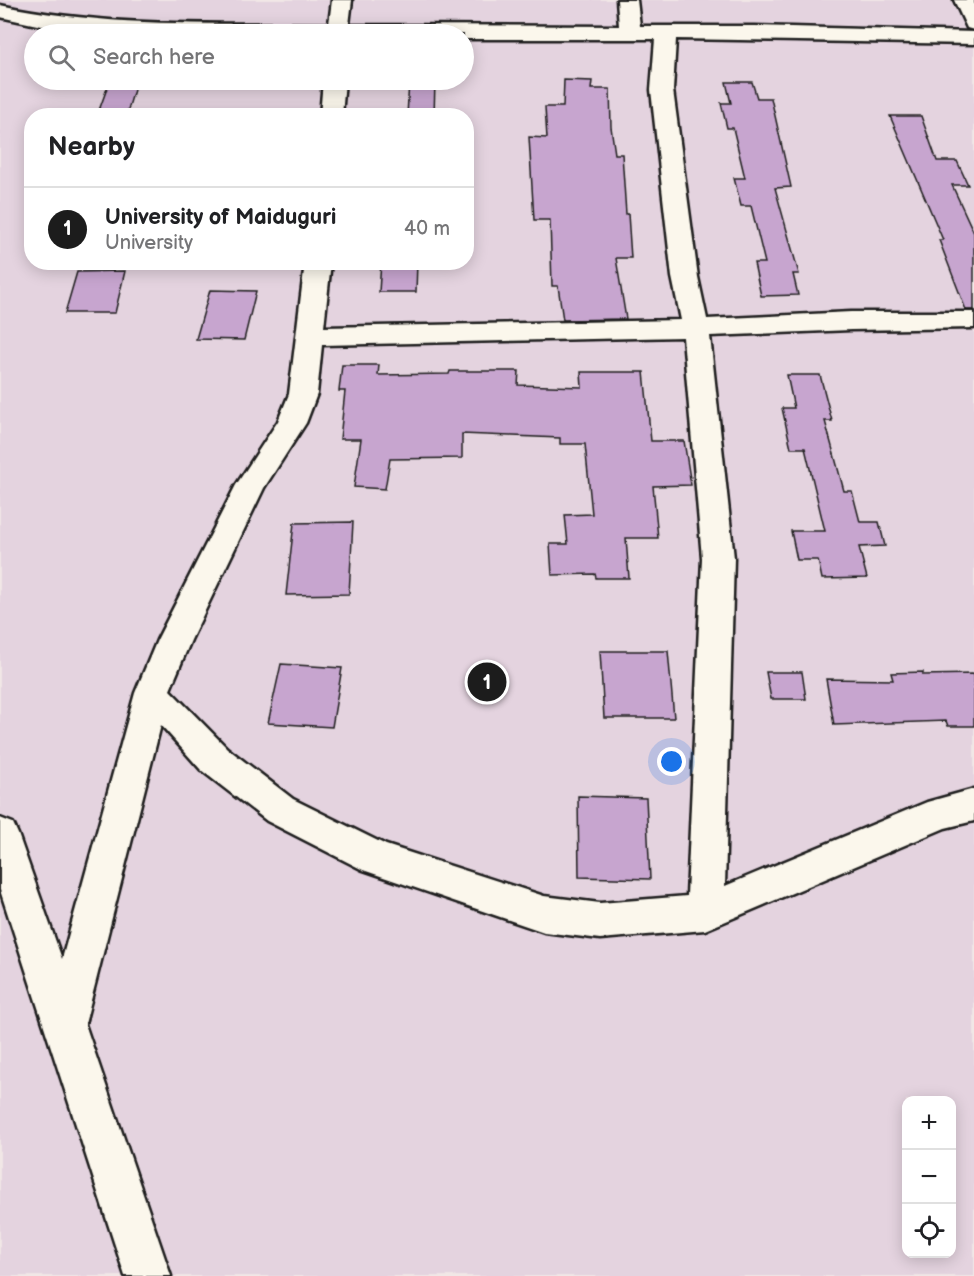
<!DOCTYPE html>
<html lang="en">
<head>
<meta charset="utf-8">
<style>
  :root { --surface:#fff; --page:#f2f2f2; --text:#202124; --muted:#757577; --line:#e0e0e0; --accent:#1c1c1c }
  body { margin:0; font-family:"Balsamiq Sans",sans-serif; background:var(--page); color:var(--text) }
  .controls { position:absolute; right:18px; bottom:18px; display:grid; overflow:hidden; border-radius:12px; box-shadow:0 3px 15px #0003 }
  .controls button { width:54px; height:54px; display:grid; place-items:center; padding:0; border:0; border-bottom:2px solid var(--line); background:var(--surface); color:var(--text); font:30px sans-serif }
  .you { position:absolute; left:672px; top:762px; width:21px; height:21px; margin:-15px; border:4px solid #fff; border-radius:50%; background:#1a73e8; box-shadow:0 0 0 9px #1a73e833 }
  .badge { display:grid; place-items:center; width:39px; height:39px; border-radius:50%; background:var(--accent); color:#fff; font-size:20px; font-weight:700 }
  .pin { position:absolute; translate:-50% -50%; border:3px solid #fff; box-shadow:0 2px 6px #0006 }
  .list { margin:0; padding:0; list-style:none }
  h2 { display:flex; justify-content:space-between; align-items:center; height:78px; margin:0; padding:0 24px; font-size:26px }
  h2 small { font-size:20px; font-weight:400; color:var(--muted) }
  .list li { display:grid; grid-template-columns:39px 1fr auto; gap:18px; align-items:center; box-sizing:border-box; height:84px; padding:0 24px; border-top:2px solid var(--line) }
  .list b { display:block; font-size:22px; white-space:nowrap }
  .list p { margin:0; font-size:20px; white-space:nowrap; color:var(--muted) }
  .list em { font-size:20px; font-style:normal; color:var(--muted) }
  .icon { flex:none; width:33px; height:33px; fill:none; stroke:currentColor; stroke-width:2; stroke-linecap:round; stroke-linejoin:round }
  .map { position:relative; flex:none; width:974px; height:1276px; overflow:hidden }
  .search { position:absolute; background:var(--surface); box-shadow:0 3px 15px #0003; left:24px; top:24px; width:450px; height:66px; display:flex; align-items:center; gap:15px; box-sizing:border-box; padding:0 21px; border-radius:33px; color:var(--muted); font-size:22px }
  .panel { position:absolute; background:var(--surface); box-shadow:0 3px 15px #0003; left:24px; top:108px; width:450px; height:162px; border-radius:24px }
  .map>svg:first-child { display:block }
  .built { fill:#e4d3df; fill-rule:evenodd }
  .building { fill:#c7a5cf; stroke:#1c1c1c; stroke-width:1.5 }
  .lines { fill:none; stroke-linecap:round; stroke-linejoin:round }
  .minor-casing { stroke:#1c1c1c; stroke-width:5 }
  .minor { fill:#fbf7ec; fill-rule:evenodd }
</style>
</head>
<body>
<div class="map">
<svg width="974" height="1276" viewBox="0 0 974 1276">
  <rect width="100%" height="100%" fill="#f1e7e6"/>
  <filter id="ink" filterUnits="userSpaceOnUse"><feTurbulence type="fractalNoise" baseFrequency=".0167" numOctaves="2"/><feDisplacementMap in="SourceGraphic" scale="12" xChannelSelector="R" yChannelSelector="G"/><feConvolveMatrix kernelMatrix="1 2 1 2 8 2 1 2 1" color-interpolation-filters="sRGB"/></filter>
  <g filter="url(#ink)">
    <path class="built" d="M0,0H974V1276H0ZM34,34H464V80H34ZM32,116H466V262H32ZM906,1100H952V1254H906Z"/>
    <g class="building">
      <polygon points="110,80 137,80 126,116 97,116"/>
      <polygon points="564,80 592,81 591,89 610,89 611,127 615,154 622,154 626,214 628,214 631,258 616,258 626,319 563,320 558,286 552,286 550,220 534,220 529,137 547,138 545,107 563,107"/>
      <polygon points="409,81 435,81 434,116 407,116"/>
      <polygon points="726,82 752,82 757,98 771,98 791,187 775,188 799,274 793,274 798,295 761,296 754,263 765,263 751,206 741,206 734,178 745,178 733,128 727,128 721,103 731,103"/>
      <polygon points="890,116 921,116 937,161 957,161 968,185 952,185 974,233 974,310 966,310 939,240 943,240"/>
      <polygon points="381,262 417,262 416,292 379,292"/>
      <polygon points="125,271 115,313 65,313 77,272"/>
      <polygon points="210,290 256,291 244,340 196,339"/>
      <polygon points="342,365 379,365 378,375 449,374 450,371 519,371 518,385 582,387 581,372 644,372 651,441 684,441 691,485 653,486 658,538 626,538 629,578 596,578 595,574 552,575 550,544 568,544 565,515 592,514 585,444 560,444 560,438 462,434 462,458 390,459 385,489 354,487 361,439 340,439 345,391 339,391"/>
      <polygon points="787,375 820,375 832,421 825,421 844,491 852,491 860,522 879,522 885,546 859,547 867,578 822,579 818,560 797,560 791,531 825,531 805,448 791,448 782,408 794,408"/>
      <polygon points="353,522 349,594 286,595 294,523"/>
      <polygon points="600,651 668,651 674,718 604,718"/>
      <polygon points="281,664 342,668 332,727 268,723"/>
      <polygon points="766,672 802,672 806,699 771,699"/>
      <polygon points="923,672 923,675 974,674 974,726 948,726 946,721 834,725 826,679 893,680 891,673"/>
      <polygon points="578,796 646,798 650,879 579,877"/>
    </g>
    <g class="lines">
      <defs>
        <g id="minor">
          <path d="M332,0H352L349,25L619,26L617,0H637L640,26H755L974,32V44L676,39L673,90L698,277L707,319L851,312H974V328L851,330L710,336L734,558L725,886L927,802L974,789V821L945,828L705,930L600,939L544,932L363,870L267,821L201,770L161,725L85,1024L171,1276H125L0,890V818L13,823L18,834L62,959L135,693L157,640L236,485L278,421L289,394L305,262H331L324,327L681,320L672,277L651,90L655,39H464V34H138L51,28L0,17V5C108,28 219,23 329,24ZM683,337L702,558L687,896L600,903L544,896L386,845L293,799L227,748L170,690L191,640L264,488L306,423L317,394L322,345Z"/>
          <polygon points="954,0 974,0 974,30 967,28"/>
          <polygon points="323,80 345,80 342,116 320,116"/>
        </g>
      </defs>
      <use href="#minor" class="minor-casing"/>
      <use href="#minor" class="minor"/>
    </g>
  </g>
</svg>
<div class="controls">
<button>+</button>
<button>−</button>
<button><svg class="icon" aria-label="locate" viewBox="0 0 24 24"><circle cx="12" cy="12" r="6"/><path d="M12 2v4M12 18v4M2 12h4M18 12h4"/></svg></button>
</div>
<div class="you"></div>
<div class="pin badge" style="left:487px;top:682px">1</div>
<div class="search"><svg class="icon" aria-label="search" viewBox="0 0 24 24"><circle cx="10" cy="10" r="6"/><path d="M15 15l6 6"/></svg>Search here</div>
<section class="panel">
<h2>Nearby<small></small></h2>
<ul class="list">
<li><span class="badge">1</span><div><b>University of Maiduguri</b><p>University</p></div><em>40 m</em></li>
</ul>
</section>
</div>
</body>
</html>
